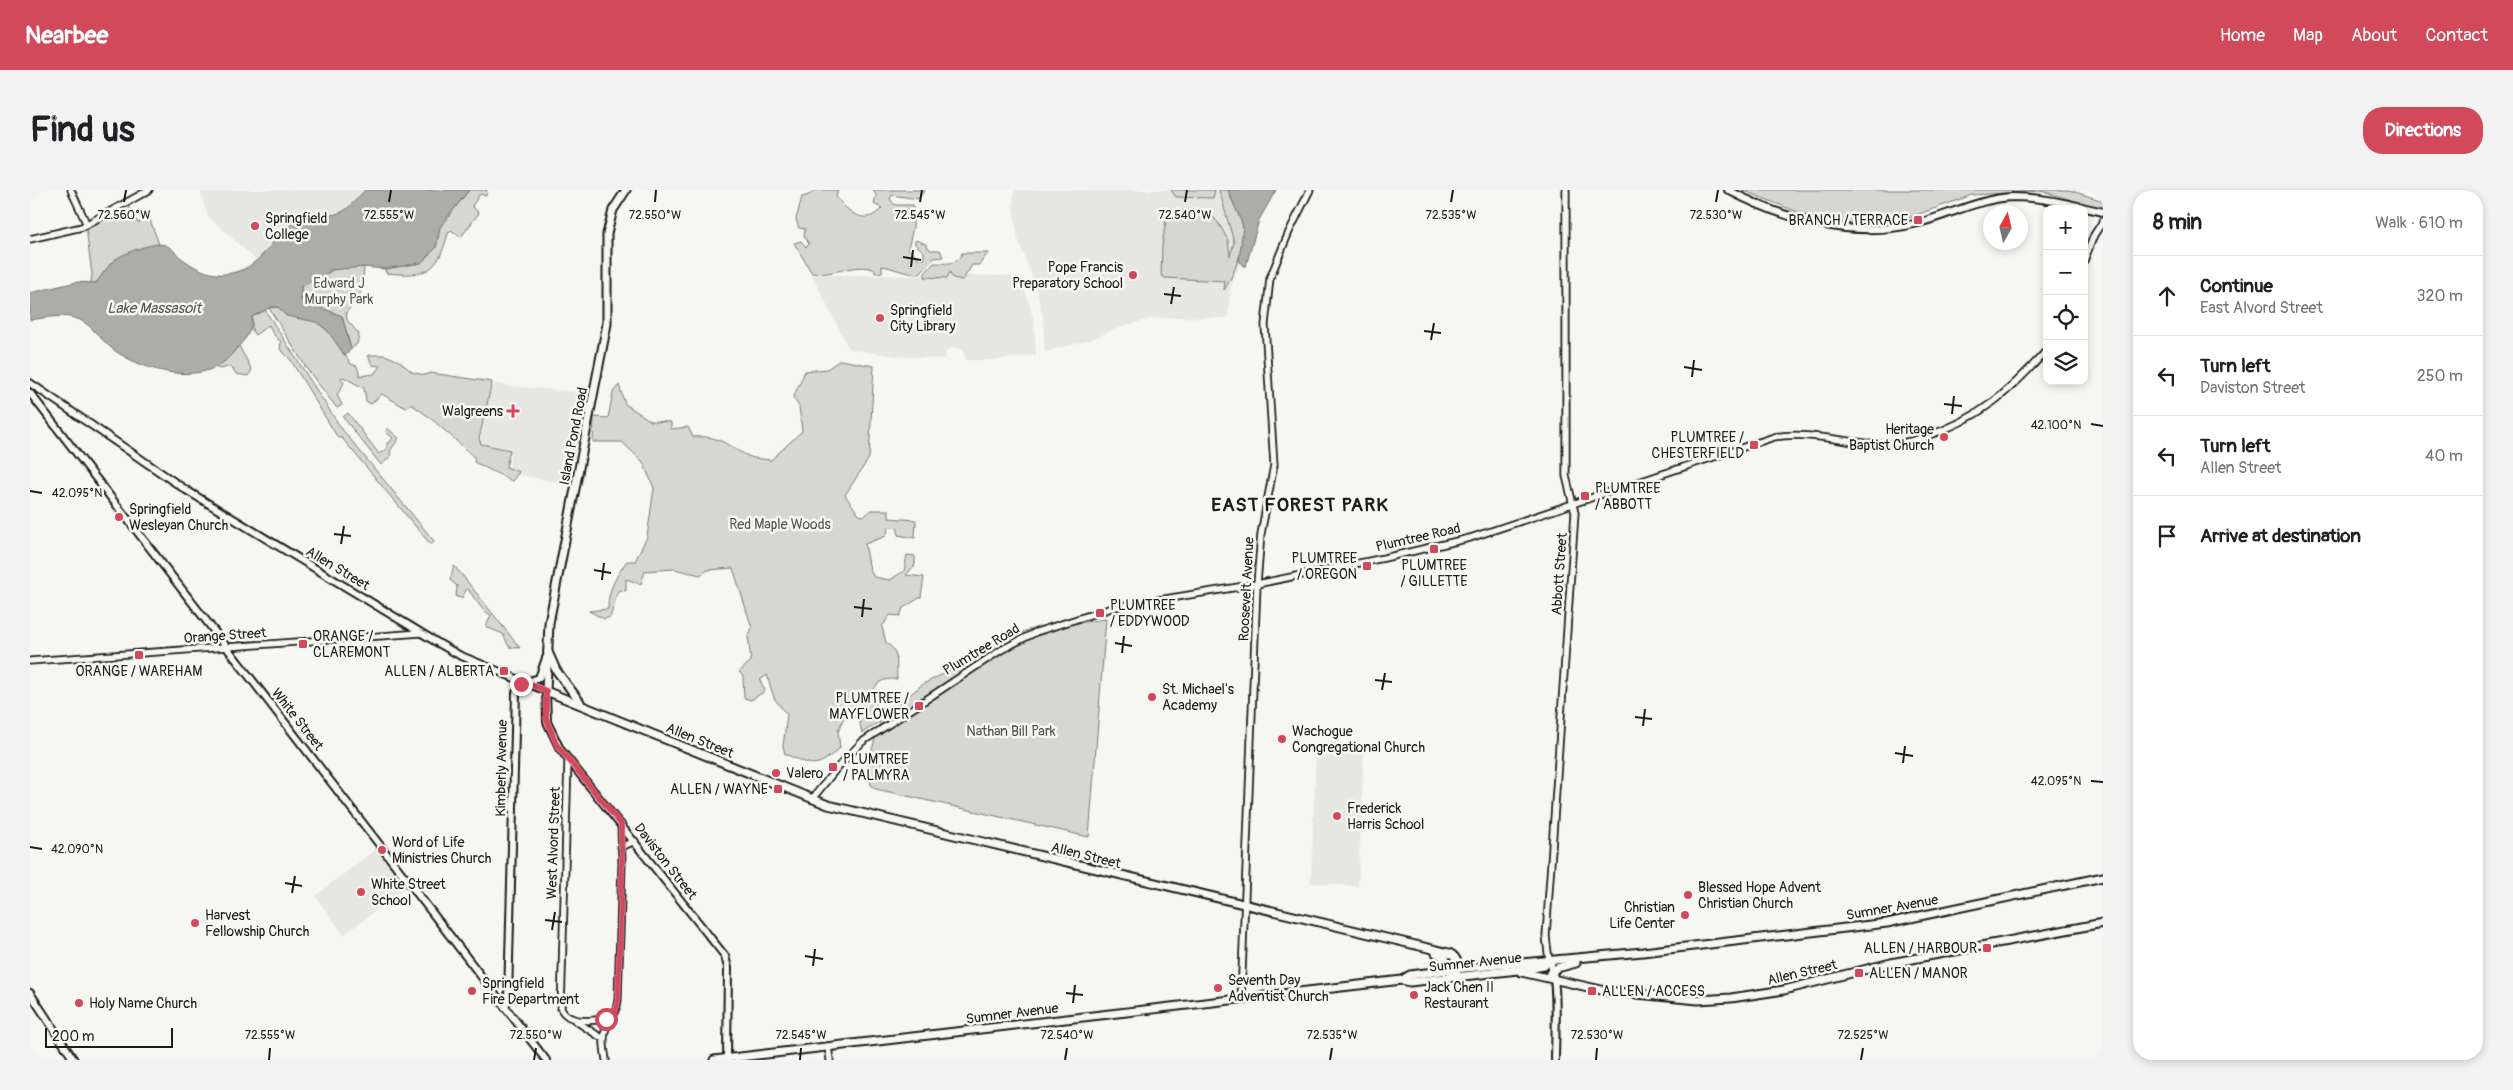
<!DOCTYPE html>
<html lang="en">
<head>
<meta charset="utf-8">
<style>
  :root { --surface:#fff; --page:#f2f2f2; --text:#202124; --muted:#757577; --line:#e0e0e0; --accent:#d1495b }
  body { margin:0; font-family:Pangolin,sans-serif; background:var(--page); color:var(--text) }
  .controls { position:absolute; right:15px; top:15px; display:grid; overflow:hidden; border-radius:10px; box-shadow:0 2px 8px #0003 }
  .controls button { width:45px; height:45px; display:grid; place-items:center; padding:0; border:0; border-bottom:1px solid var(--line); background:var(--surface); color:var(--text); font:25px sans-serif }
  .compass { position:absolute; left:1953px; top:15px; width:45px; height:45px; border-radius:50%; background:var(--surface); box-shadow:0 2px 8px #0003; rotate:8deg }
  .scale { position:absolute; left:15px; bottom:12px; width:128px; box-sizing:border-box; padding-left:5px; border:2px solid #1c1c1c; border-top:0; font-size:14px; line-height:18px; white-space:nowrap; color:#1c1c1c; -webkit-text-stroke:4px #f6f6f2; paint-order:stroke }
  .stop { position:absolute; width:15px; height:15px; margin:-11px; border:4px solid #d1495b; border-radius:50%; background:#fff }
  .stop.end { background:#d1495b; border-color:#fff; box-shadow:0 1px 5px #0008 }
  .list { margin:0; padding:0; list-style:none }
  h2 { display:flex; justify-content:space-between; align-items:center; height:65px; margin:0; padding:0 20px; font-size:21px }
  h2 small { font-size:16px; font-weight:400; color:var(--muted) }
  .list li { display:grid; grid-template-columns:32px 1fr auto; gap:15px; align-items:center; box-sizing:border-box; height:80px; padding:0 20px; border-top:1px solid var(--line) }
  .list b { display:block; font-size:19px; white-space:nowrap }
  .list p { margin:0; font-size:16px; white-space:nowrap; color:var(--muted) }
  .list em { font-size:16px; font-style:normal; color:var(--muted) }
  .icon { flex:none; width:28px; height:28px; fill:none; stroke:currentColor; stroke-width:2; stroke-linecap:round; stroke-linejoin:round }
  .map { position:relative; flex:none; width:2073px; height:870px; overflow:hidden; border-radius:20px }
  header { display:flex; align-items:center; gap:30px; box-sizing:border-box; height:70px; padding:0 25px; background:var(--accent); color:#fff }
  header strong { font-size:24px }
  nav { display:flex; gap:28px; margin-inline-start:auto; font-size:18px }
  .intro { display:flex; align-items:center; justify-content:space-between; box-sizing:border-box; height:120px; padding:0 30px }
  h1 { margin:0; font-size:35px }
  .button { padding:12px 22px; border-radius:20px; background:var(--accent); color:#fff; font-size:18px; font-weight:700 }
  main { display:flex; gap:30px; padding:0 30px }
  aside { flex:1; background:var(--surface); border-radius:20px; box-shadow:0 2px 8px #0003 }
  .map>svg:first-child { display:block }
  .built { fill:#e6e6e2 }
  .green { fill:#d6d6d2; stroke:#797977 }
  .water { fill:#acaca9; stroke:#727271 }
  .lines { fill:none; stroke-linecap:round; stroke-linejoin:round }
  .tertiary-casing { stroke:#1c1c1c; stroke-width:9 }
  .secondary-casing { stroke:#1c1c1c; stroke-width:10 }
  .primary-casing { stroke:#1c1c1c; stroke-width:11 }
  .tertiary { stroke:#f6f6f2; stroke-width:5.5 }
  .secondary { stroke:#f6f6f2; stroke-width:6 }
  .primary { stroke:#f6f6f2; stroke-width:7 }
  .route { stroke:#d1495b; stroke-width:6 }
  .ticks { fill:none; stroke:#1c1c1c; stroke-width:2 }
  .poi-dot { fill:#d1495b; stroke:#f6f6f2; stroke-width:2 }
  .labels { text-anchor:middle; stroke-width:5; stroke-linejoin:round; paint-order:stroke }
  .poi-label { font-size:14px; fill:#1c1c1c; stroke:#f6f6f2; text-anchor:start }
  .park-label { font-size:14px; fill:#545453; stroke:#f6f6f2 }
  .street-label { font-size:14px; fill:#1c1c1c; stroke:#f6f6f2 }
  .water-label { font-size:15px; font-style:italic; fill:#565654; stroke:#f6f6f2 }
  .district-label { font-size:19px; font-weight:bold; letter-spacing:1px; fill:#1c1c1c; stroke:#f6f6f2 }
  .ticks-label { font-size:12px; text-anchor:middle; fill:#1c1c1c; stroke:#f6f6f2; stroke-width:5; stroke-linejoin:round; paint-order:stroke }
</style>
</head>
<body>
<header>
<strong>Nearbee</strong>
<nav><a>Home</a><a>Map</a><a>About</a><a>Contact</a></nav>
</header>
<div class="intro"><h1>Find us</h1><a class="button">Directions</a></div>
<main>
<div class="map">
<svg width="2073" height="870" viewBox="0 0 2073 870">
  <rect width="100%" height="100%" fill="#f6f6f2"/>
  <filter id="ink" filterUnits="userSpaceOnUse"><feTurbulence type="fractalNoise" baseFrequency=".02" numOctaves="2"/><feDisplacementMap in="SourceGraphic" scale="10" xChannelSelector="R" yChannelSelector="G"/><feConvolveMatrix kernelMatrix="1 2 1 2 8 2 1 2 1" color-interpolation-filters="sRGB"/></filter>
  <g filter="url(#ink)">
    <g class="built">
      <polygon points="170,0 335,0 317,18 307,24 292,25 251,42 227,71 177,25"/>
      <polygon points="984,0 1198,0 1203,16 1209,59 1209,76 1201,95 1198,128 1147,127 1120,129 1093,136 1059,150 1015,162 1013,128 1005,94 988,49 983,18"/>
      <polygon points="782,85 991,86 1004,131 1006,165 964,170 936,170 933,160 924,157 916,161 914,169 866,166 819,159"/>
      <polygon points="462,194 556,203 540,294 478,283 481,264 449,254"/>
      <polygon points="1286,558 1334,560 1328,696 1281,693"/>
      <polygon points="346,659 376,697 314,745 285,706"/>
    </g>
    <g class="green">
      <path d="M439,0H457L456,6L450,4L442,16L449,23L431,47L421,40L418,43C408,83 396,87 356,83L355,79L391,73L406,58L410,37Z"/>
      <path d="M785,0H808L806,7C819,23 835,37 852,18L844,14L846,5L843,0H895L888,9L862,5L860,9L865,15H883C885,33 882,42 878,59L891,70L894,68V62L884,53L886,50L896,54L900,60H910L913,67L904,68L889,84C875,84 865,78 852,76V82L845,83V80C825,71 803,87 782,83L764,53L771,51L776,57L779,54L774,46L775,39L769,38L766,29L772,7L779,5Z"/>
      <polygon points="1141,0 1185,0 1183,8 1146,7"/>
      <path d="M1189,0H1198C1202,13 1210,24 1213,37C1217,51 1203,88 1194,100L1195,91L1135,88L1131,85L1132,56L1137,22L1157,20L1179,22L1189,34L1198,50L1200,66L1204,52Z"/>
      <polygon points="1712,0 2039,0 2073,11 2073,19 2011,1 1942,5 1875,29 1820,33 1781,27"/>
      <path d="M99,16L108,33L119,27L129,54C94,63 89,64 66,93H61L62,84L56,39Z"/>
      <path d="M932,63H958L949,75H942L933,90L923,88L920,82L917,88L895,87V83L904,73C915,73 927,76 932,63Z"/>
      <path d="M334,77C332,99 333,107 316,122L317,130L329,144L327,154L321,159L312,126L271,110V96L291,88L305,78Z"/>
      <path d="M248,117C261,130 269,126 284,131C301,138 312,160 321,174L327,176L330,186L344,184L350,176L342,175L338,165H355L369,171L382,182L394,185L401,183L462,192L449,249L451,254L480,260L476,277L489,282L482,291L444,272L445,268C424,249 405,230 381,214L376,218L352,204L341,214L336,211L334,198L313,187L311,188L314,193L307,205L312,215L307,218L277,179L239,118Z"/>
      <polygon points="235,120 311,238 404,351 401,355 312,248 308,248 260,169 250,159 251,152 243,144 239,135 225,145 222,140 222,127"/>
      <polygon points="209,156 222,180 218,186 206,184 201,176 191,179 183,177 197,169"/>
      <path d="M810,170L844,176L839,268L815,305L829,325L835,326L840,320H859V328L886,330L885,348L868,345V338L859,337L856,346L835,354L840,380L844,387L860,390L874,381L877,365L885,366V375L876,385L894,387L891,407L873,418L870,426L860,425L852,437L856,453C870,461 866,474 867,489C854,489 848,490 842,503L847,517L855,525L893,494L915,483L952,457L998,440L1076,429L1059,647L846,599L841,595L838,574L850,531L832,543L829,529L815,524L808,542L810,558C785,580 784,576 755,564L753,556L757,525L744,508L737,485L730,490L735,501L721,510L714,508L713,486L709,482L721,471L718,446L722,438L703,378L678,380L670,385L644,379L615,381L611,394L596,389V401L589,400C584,409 584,418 580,427L574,429L559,421L578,419C577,402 587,384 597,371H605L617,347L624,298L613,272L592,252H563L564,227L578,228L583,202L589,195L595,214L621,231L641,232V239L658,237L663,247C691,245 695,255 718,266C724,269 734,269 741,270L772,241L769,216L763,208L775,181L797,179Z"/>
      <polygon points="318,223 349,264 357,259 357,253 360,252 363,248 356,242 357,238 369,248 360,261 361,266 351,275 313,227"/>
      <polygon points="424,376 432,385 490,458 479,457 473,444 456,437 461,425 454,421 437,398 432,408 426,407 427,396 420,390"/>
    </g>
    <g class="water">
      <path d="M335,0H439L410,37L406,58L391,73L355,79L334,77L301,80L291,88L271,96V110L312,126L321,159L315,166L298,141L286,132L256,126L248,117H241L222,127C222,146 212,151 201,165C173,198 113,181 84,160C72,152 62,135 50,130C35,123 15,128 0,130V103L47,92L66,93C71,86 76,79 82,72C90,64 124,51 135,55C141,57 146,63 150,67C163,77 179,86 195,84C234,80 238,48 269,28C279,22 294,27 306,24C317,22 327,8 335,0Z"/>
      <polygon points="1198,0 1246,0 1229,30 1216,76 1213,76 1209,71 1213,36"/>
    </g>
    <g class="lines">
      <defs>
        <g id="tertiary">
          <polyline points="41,0 57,35"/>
          <polyline points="0,49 52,37 119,0"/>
          <polyline points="2054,71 2064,45 2073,31"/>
          <polyline points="0,471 391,443"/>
          <path d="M538,570L531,819C540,836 566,830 582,828"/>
          <path d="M782,609L807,578L832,552L971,460L1006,442L1085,417L1227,394L1354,368L1440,348L1744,247C1778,241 1811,252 1846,254C1862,256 1879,252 1894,247C1950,229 1979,202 2017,160"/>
          <polyline points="591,657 605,651"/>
          <polyline points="1519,771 1516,746 1545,323 1536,286 1536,0"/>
          <polyline points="1211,809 1227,394 1231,344 1244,275 1235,135 1240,88 1259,42 1280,0"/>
          <polyline points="546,831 573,849"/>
          <polyline points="798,857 800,870"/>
          <path d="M576,870C574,857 572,847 577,835C582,825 587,821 588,810L592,673L591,634"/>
        </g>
        <g id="secondary">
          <path d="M1698,0C1755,30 1824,50 1888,33C1920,25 1950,8 1983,7C2014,7 2043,15 2073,22"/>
          <polyline points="0,193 156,300 408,453 429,465 516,501 517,532 530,559 695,766 698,778 697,869"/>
          <polyline points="0,203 516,870"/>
          <path d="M1519,771C1529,785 1525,850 1525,870"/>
          <polyline points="0,803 44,870"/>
          <polyline points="475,817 478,808 486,503 491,494 509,488 516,468"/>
        </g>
        <g id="primary">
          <path d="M596,0L583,20L577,44V134L519,433L516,501L798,615L1419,763C1429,768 1429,777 1425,786"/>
          <polyline points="518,462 526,480 550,512"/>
          <polyline points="1406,763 1415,768 1421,783"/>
          <polyline points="1491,782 1576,801 1668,810 1701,808 1754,800 1861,773 2073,733"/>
          <polyline points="1520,783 1527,778 1546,773"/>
          <polyline points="1372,790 1380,785 1435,778 1613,762 1857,733 2073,687"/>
          <polyline points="684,870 1372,790 1380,792 1497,779 1514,776 1519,771"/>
        </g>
      </defs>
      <use href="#tertiary" class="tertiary-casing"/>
      <use href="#secondary" class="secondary-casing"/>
      <use href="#primary" class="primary-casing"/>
      <use href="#tertiary" class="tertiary"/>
      <use href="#secondary" class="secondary"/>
      <use href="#primary" class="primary"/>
    </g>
  </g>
  <g class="lines" filter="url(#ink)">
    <polyline class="route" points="491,494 494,492 516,501 516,528 526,554 591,634 592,673 588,810 585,824 576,829"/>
  </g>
  <path class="ticks" d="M94,12L96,0M359,12L361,0M625,12L626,0M890,12L892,0M1155,12L1157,0M1421,12L1423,0M1686,12L1688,0M873,67L891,70M881,77L883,60M1134,104L1151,106M1141,114L1144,97M1394,141L1411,143M1401,150L1404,133M1654,177L1672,180M1662,187L1664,170M1914,214L1932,216M1922,224L1924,206M2061,234L2073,236M0,301L12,303M304,344L321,346M311,354L314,336M564,380L581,383M572,390L574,373M824,417L842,419M832,427L834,409M1085,453L1102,456M1092,463L1094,446M1345,490L1362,492M1352,500L1355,483M1605,527L1622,529M1613,536L1615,519M1865,563L1883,566M1873,573L1875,556M2061,591L2073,592M0,657L12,659M255,693L272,696M262,703L265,686M515,730L532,732M522,740L525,722M775,766L793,769M783,776L785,759M1036,803L1053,805M1043,813L1045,795M239,870L240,858M504,870L506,858M770,870L771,858M1035,870L1037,858M1300,870L1302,858M1566,870L1567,858M1831,870L1833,858"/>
  <g class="poi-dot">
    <rect x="1883" y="25" width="10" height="10" rx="2.5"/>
    <circle cx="225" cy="36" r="5"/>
    <circle cx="1103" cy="85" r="5"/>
    <circle cx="850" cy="128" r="5"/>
    <path d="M480.5 213.5h5v5h5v5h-5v5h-5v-5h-5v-5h5z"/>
    <circle cx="1914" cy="247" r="5"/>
    <rect x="1719" y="250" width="10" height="10" rx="2.5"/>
    <rect x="1550" y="301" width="10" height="10" rx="2.5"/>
    <circle cx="89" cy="327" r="5"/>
    <rect x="1399" y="354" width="10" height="10" rx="2.5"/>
    <rect x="1332" y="371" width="10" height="10" rx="2.5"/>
    <rect x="1065" y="418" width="10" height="10" rx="2.5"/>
    <rect x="268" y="449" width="10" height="10" rx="2.5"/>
    <rect x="104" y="460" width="10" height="10" rx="2.5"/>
    <rect x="469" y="476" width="10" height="10" rx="2.5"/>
    <circle cx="1122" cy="507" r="5"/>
    <rect x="884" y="511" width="10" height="10" rx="2.5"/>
    <circle cx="1252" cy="549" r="5"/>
    <rect x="798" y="572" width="10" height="10" rx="2.5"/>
    <circle cx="746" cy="583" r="5"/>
    <rect x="743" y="594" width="10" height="10" rx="2.5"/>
    <circle cx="1307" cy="626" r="5"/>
    <circle cx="352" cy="660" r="5"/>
    <circle cx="331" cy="702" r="5"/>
    <circle cx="1658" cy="705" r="5"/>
    <circle cx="1655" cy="725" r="5"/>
    <circle cx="165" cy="733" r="5"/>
    <rect x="1952" y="753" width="10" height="10" rx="2.5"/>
    <rect x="1824" y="778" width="10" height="10" rx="2.5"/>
    <circle cx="1188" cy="798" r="5"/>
    <circle cx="442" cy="801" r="5"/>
    <rect x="1557" y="796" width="10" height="10" rx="2.5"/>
    <circle cx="1384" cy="805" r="5"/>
    <circle cx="49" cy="813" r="5"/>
  </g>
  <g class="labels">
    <g class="poi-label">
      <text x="235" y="33">Springfield<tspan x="235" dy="16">College</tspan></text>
      <text x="1878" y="35" text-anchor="end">BRANCH / TERRACE</text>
      <text x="1093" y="82" text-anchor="end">Pope Francis<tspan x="1093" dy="16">Preparatory School</tspan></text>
      <text x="860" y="125">Springfield<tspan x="860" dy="16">City Library</tspan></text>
      <text x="473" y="226" text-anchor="end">Walgreens</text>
      <text x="1904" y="244" text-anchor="end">Heritage<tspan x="1904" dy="16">Baptist Church</tspan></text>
      <text x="1714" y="252" text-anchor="end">PLUMTREE /<tspan x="1714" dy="16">CHESTERFIELD</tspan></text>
      <text x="1565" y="303">PLUMTREE<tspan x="1565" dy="16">/ ABBOTT</tspan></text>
      <text x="99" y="324">Springfield<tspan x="99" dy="16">Wesleyan Church</tspan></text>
      <text x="1327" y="373" text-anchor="end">PLUMTREE<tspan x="1327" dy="16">/ OREGON</tspan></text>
      <text x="1404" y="380" text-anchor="middle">PLUMTREE<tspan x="1404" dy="16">/ GILLETTE</tspan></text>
      <text x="1080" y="420">PLUMTREE<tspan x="1080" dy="16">/ EDDYWOOD</tspan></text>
      <text x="283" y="451">ORANGE /<tspan x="283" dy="16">CLAREMONT</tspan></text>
      <text x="109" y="486" text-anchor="middle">ORANGE / WAREHAM</text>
      <text x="464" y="486" text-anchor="end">ALLEN / ALBERTA</text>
      <text x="1132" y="504">St. Michael's<tspan x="1132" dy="16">Academy</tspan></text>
      <text x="879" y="513" text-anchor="end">PLUMTREE /<tspan x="879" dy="16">MAYFLOWER</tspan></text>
      <text x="1262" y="546">Wachogue<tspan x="1262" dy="16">Congregational Church</tspan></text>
      <text x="813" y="574">PLUMTREE<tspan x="813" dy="16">/ PALMYRA</tspan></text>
      <text x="756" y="588">Valero</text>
      <text x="738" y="604" text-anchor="end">ALLEN / WAYNE</text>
      <text x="1317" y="623">Frederick<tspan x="1317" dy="16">Harris School</tspan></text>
      <text x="362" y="657">Word of Life<tspan x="362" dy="16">Ministries Church</tspan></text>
      <text x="341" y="699">White Street<tspan x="341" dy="16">School</tspan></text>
      <text x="1668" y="702">Blessed Hope Advent<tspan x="1668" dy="16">Christian Church</tspan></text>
      <text x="1645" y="722" text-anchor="end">Christian<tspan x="1645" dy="16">Life Center</tspan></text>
      <text x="175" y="730">Harvest<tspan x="175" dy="16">Fellowship Church</tspan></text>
      <text x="1947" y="763" text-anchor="end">ALLEN / HARBOUR</text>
      <text x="1839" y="788">ALLEN / MANOR</text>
      <text x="1198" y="795">Seventh Day<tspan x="1198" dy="16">Adventist Church</tspan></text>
      <text x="452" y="798">Springfield<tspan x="452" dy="16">Fire Department</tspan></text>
      <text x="1394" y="802">Jack Chen II<tspan x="1394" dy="16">Restaurant</tspan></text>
      <text x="1572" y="806">ALLEN / ACCESS</text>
      <text x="59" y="818">Holy Name Church</text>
    </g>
    <g class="park-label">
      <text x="309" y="98">Edward J<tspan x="309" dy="16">Murphy Park</tspan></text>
      <text x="750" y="339">Red Maple Woods</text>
      <text x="981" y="546">Nathan Bill Park</text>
    </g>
    <g class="street-label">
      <text transform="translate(543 246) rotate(-79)" y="5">Island Pond Road</text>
      <text transform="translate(1388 347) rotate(-13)" y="5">Plumtree Road</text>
      <text transform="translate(308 378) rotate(31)" y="5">Allen Street</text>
      <text transform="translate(1529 384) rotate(-86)" y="5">Abbott Street</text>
      <text transform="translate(1216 399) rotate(-87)" y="5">Roosevelt Avenue</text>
      <text transform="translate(195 445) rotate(-4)" y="5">Orange Street</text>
      <text transform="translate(951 459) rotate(-31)" y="5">Plumtree Road</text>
      <text transform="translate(268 529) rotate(52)" y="5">White Street</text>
      <text transform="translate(670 550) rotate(22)" y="5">Allen Street</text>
      <text transform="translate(471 578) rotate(-89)" y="5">Kimberly Avenue</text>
      <text transform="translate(523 653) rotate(-88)" y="5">West Alvord Street</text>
      <text transform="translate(1056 665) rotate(14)" y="5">Allen Street</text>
      <text transform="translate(636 671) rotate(52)" y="5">Daviston Street</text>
      <text transform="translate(1862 717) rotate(-10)" y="5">Sumner Avenue</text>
      <text transform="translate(1445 772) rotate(-6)" y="5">Sumner Avenue</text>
      <text transform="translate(1772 782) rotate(-13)" y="5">Allen Street</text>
      <text transform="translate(982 823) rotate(-7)" y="5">Sumner Avenue</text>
    </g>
    <g class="water-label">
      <text x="124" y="123">Lake Massasoit</text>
    </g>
    <g class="district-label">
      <text x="1270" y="321">EAST FOREST PARK</text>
    </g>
  </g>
  <g class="ticks-label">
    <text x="94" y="29">72.560°W</text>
    <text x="359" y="29">72.555°W</text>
    <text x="625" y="29">72.550°W</text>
    <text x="890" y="29">72.545°W</text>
    <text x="1155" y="29">72.540°W</text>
    <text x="1421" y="29">72.535°W</text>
    <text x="1686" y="29">72.530°W</text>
    <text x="2026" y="239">42.100°N</text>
    <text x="47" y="307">42.095°N</text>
    <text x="2026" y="595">42.095°N</text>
    <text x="47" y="663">42.090°N</text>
    <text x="240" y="849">72.555°W</text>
    <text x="506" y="849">72.550°W</text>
    <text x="771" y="849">72.545°W</text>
    <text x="1037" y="849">72.540°W</text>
    <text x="1302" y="849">72.535°W</text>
    <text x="1567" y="849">72.530°W</text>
    <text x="1833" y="849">72.525°W</text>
  </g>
</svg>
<div class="controls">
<button>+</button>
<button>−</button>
<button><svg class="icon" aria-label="locate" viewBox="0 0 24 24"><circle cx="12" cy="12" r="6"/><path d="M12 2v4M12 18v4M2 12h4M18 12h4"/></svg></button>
<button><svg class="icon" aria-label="layers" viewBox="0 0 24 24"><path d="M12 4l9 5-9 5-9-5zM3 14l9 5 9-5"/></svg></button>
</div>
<svg class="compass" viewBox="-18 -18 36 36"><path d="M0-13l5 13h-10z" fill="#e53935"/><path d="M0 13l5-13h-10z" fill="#757577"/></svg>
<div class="scale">200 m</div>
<div class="stop" style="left:576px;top:829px"></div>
<div class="stop end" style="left:491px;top:494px"></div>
</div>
<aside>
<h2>8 min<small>Walk · 610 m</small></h2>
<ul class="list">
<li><svg class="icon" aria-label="ahead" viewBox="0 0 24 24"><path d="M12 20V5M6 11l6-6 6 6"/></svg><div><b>Continue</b><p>East Alvord Street</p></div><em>320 m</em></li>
<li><svg class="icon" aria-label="left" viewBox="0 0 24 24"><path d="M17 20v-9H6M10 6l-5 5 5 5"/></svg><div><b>Turn left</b><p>Daviston Street</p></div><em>250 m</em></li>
<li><svg class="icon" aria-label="left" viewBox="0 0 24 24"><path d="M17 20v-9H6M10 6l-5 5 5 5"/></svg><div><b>Turn left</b><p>Allen Street</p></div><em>40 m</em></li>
<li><svg class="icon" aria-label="arrive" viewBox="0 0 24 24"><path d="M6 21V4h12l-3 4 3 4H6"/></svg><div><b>Arrive at destination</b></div></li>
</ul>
</aside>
</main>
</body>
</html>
